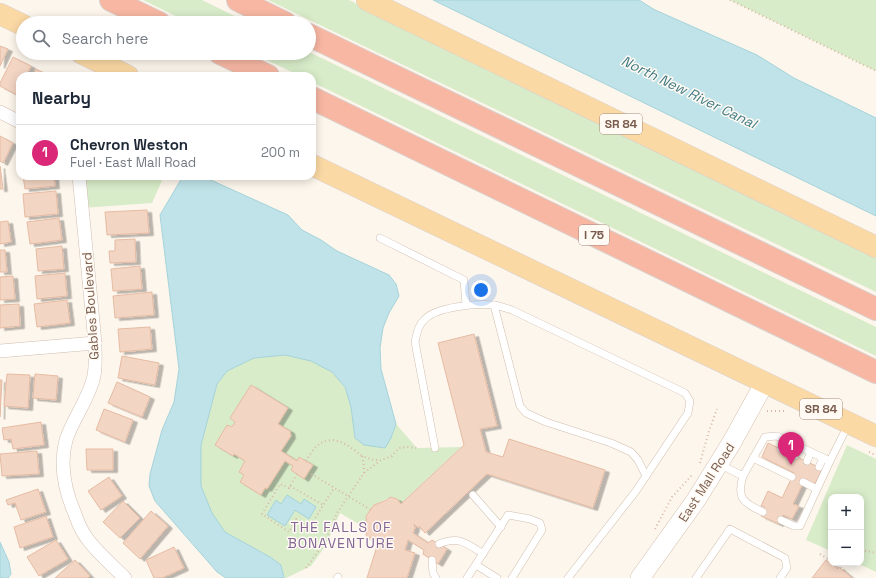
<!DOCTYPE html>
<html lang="en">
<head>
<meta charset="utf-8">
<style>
  :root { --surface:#fff; --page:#f6f6f7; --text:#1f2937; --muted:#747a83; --line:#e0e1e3; --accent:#db2777 }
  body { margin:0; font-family:"Space Grotesk",sans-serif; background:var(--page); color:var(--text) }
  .controls { position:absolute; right:12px; bottom:12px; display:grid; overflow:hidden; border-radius:8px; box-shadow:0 2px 10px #0003 }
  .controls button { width:36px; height:36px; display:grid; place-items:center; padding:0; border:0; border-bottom:1px solid var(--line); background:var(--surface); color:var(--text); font:20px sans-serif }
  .you { position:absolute; left:481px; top:290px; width:14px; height:14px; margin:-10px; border:3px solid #fff; border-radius:50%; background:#1a73e8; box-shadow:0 0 0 6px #1a73e833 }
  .badge { display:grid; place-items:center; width:26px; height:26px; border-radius:50%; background:var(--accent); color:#fff; font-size:13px; font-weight:700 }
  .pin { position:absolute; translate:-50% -33px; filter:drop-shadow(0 1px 2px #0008) }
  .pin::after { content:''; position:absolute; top:21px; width:14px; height:12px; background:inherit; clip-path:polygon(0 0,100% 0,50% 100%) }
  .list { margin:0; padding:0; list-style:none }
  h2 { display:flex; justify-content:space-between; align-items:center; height:52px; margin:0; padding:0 16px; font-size:17px }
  h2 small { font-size:13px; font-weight:400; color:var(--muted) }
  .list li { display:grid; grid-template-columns:26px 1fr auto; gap:12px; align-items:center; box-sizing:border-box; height:56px; padding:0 16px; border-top:1px solid var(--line) }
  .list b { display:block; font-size:15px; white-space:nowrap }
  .list p { margin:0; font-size:13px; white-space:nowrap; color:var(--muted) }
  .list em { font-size:13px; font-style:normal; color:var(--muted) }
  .icon { flex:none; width:22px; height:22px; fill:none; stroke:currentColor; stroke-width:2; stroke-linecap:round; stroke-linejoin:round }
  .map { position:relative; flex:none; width:876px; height:578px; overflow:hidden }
  .search { position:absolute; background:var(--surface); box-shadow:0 2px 10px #0003; left:16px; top:16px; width:300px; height:44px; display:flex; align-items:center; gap:10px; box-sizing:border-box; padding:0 14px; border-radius:22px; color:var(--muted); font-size:15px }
  .panel { position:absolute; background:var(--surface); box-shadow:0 2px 10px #0003; left:16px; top:72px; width:300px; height:108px; border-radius:12px }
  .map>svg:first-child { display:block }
  .green { fill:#d8ecc9 }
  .water { fill:#bfe3e8; stroke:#a5d3da }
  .building { fill:#f3d5c3; stroke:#e6bba3; filter:url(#shadow) }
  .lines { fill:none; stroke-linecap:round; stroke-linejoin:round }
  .lane-casing { stroke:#d1beb0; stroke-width:8 }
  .street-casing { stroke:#d1beb0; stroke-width:14 }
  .secondary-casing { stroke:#d6c0b0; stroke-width:20 }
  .primary-casing { stroke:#dad1cd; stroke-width:22 }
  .highway-casing { stroke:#dad1cd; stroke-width:24 }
  .path { stroke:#d9b8a5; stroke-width:2; stroke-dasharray:1 3; stroke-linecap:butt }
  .lane { stroke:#fff; stroke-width:7 }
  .street { stroke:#fff; stroke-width:13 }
  .secondary { stroke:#fff; stroke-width:19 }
  .primary { stroke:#fbd9a5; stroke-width:21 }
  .highway { stroke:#f7b7a3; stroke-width:22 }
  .labels { text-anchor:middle; stroke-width:3; stroke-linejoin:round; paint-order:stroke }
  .shield { fill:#fffaf3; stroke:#a28b7f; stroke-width:1 }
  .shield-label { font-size:12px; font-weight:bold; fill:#7a5c4d }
  .street-label { font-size:13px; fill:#7a5c4d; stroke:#fffaf3 }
  .water-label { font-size:14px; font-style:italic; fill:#437c86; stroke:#fffaf3 }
  .neighbourhood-label { font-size:14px; letter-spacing:1px; fill:#846695; stroke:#fffaf3 }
</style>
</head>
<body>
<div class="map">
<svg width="876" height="578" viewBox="0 0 876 578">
  <defs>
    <filter id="shadow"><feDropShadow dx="4.5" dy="2.5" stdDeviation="0" flood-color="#0004"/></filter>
  </defs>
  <rect width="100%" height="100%" fill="#fdf6ec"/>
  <g class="green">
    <polygon points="143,0 202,0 249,23 190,23"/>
    <polygon points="268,0 349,0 876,256 876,292"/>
    <polygon points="730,0 876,0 876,71"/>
    <polygon points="309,52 876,327 876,356 312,82 312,76 300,76 252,53"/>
    <polygon points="79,176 164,176 152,203 82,208"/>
    <path d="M285,355C293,357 303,358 312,361C350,377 352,401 355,438H391L396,424L417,448L461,447L401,504L397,499L390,497C385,501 380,501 375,505C366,511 366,520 367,529L340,513L326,545L311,566L286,578H284L281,565L270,557L225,532L212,513L201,486V445L217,384L227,371L254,358Z"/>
    <polygon points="847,445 876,459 876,572 857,563 861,563 861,497 831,497 831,551 806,540"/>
  </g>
  <g class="water">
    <polygon points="433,0 639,0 655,10 757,55 794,78 876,118 876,216"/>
    <polygon points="183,176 202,176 288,215 302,230 321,240 337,251 389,275 396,284 399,296 389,313 383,328 380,348 381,369 396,424 391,438 385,448 364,445 355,438 351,407 345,387 332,372 311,361 285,355 254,358 227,371 217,384 201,445 201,486 212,513 225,532 270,557 281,565 284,578 226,578 217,572 155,501 149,486 150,474 162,430 174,402 179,369 160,215"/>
    <polygon points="287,495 301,504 304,499 316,507 309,519 295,510 285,526 267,515 276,500 281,504"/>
    <polygon points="0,542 9,562 11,574 8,578 0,578"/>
  </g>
  <g class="building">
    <polygon points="0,46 8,49 0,66"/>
    <polygon points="13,57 31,66 26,76 20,76 20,88 17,95 0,86 0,83"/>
    <polygon points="36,69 50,76 32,76"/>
    <polygon points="0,136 13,143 3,163 0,161"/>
    <polygon points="0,166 3,189 0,189"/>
    <polygon points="23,176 54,176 55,186 25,189"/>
    <polygon points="56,191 58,214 25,217 23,194"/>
    <polygon points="147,210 149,233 107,235 105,212"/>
    <polygon points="59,218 62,240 30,244 27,222"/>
    <polygon points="8,221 11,242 0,244 0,222"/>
    <polygon points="135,239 136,262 110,263 109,251 115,251 115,240"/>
    <polygon points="62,246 64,269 38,271 36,249"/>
    <polygon points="0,250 5,250 7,272 0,272"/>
    <polygon points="140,266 142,289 113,291 111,269"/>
    <polygon points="65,273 67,296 37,299 35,276"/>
    <polygon points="13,276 15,299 0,300 0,277"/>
    <polygon points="152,292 154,315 115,318 113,296"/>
    <polygon points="67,300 70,323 37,327 34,304"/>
    <polygon points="19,304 20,326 0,328 0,305"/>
    <polygon points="150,327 152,349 120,352 118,329"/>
    <polygon points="474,334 497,426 480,429 486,452 503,457 509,439 605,470 593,508 487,474 425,533 420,527 417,527 414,524 415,528 413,533 428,543 432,540 447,549 438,564 423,554 424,550 408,540 405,550 415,553 407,578 367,578 378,543 376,542 377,539 370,537 369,540 366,535 367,529 366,516 374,505 387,500 390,497 397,499 401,504 464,445 438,343"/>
    <polygon points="122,356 159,363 155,385 118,378"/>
    <polygon points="7,374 30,375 28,408 4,406"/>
    <polygon points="35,374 58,376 56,400 33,398"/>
    <polygon points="0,380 2,380 0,417"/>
    <polygon points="117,382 150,397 142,417 108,403"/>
    <polygon points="251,385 288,408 278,424 290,431 291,436 281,451 297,461 299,457 313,465 304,479 291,470 293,466 285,461 267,489 265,488 261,495 240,482 244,475 239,472 245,461 234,454 233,456 215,445 227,425 232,427 235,422 230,418"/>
    <polygon points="104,409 133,420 125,442 96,430"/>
    <polygon points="41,422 44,445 13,449 11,439 4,440 2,428"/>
    <polygon points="768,443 822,469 815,484 805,479 793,504 799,506 792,519 783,515 779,524 761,516 765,507 761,506 768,491 782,498 794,473 762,457"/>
    <polygon points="86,449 113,449 113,470 87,470"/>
    <polygon points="37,451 39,474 2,476 0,454"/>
    <polygon points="109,477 122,496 101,510 88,491"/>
    <polygon points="38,489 46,512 21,520 15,503 8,505 6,500"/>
    <polygon points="123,501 140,518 120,538 103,522"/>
    <polygon points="151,511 168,526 140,559 123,543"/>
    <polygon points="46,516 53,537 20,548 14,527"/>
    <polygon points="56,540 68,559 39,576 27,557"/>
    <polygon points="174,547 184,568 162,578 154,578 146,560"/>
    <polygon points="75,560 90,576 88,578 55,578"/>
    <polygon points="826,560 838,569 839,567 852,578 812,578"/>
  </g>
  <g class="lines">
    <defs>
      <g id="lane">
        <polyline points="380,238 464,280 466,305"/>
        <polyline points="494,305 520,406 526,413 546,422 611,443 631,452 638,460 646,476"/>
        <path d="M435,448L415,342C417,333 418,325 425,319C437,307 476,303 494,305C500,306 506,308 512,310L685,393L690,401L688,413L636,491L568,578"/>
        <polyline points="781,449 786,440"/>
        <polyline points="795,456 799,446"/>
        <polyline points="753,458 792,477"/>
        <polyline points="807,461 811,452"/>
        <polyline points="719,464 743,476 765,437 777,436 830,461 848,425"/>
        <polyline points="819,467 823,458"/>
        <path d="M743,476C736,499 744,503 763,512"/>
        <polyline points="803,482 817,489 830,461"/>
        <polyline points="473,495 501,527"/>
        <polyline points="781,520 794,526 800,526 817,489"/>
        <path d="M439,544C459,536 467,543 483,554"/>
        <polyline points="432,560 433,573 436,578"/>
        <polyline points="476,565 497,578"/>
        <polyline points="337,578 338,577"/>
        <polyline points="467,578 508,515 530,519 540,523 542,530 512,578"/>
        <polyline points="696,578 730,529 785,558 787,568 780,578"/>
      </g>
      <g id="street">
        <polyline points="0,112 20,122"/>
        <path d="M79,176L95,343C95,353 96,365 94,376C89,399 73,418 66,440C59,466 65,491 75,514C78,523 83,534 89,541C99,554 113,566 125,578"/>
        <polyline points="0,351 95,343"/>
      </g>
      <polyline id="secondary" points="640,578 696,500 732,442 765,382"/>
      <g id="primary">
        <polyline points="367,0 876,247"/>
        <polyline points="0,14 23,25"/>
        <polyline points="81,53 128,76"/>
        <polyline points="312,165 876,436"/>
      </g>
      <g id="highway">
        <polyline points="111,0 159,23"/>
        <polyline points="238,0 285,23"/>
        <polyline points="309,35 876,309"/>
        <polyline points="220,53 268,76"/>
        <polyline points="312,98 876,372"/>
      </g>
    </defs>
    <use href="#lane" class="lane-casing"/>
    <use href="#street" class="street-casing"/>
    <use href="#secondary" class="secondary-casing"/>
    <use href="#primary" class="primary-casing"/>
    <use href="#highway" class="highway-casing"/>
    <g class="path">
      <polyline points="730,0 876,71"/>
      <polyline points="767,411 786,411"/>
      <polyline points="869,452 876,455"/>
      <path d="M306,461C309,456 313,449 317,446C333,432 349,446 362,456"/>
      <polyline points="700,463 709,431 717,409"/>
      <polyline points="308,472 371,510"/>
      <polyline points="364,473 364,466 362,456 374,460 380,460"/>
      <polyline points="297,474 289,488 280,484 262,514 289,532 296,519 309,528 334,488"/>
      <polyline points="290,486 323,505"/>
      <polyline points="655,529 672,497 692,475"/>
      <polyline points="861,550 876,553"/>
      <polyline points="820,554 831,561"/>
      <polyline points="834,563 844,570 843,571"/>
      <polyline points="306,568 325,542 337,513 364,473 381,460 392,456 399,448 408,447 417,448"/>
    </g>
    <use href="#lane" class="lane"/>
    <use href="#street" class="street"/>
    <use href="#secondary" class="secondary"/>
    <use href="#primary" class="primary"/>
    <use href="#highway" class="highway"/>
  </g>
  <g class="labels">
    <g class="shield">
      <rect x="600" y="114" width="42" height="20" rx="3"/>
      <rect x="579" y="225" width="30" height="20" rx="3"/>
      <rect x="800" y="399" width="42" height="20" rx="3"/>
    </g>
    <g class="shield-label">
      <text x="621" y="128">SR 84</text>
      <text x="594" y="239">I 75</text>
      <text x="821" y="413">SR 84</text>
    </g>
    <g class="street-label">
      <text transform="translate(90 306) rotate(-94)" y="5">Gables Boulevard</text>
      <text transform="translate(706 482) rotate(-57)" y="5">East Mall Road</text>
    </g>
    <g class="water-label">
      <text transform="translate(689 92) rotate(26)" y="5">North New River Canal</text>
    </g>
    <g class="neighbourhood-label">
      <text x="341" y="532">THE FALLS OF<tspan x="341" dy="16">BONAVENTURE</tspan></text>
    </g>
  </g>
</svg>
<div class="controls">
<button>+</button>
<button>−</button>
</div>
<div class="you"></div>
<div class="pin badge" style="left:791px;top:465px">1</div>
<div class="search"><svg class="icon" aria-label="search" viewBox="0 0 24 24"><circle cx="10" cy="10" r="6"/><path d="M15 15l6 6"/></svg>Search here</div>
<section class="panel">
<h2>Nearby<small></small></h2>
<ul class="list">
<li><span class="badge">1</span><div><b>Chevron Weston</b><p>Fuel · East Mall Road</p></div><em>200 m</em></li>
</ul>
</section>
</div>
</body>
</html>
